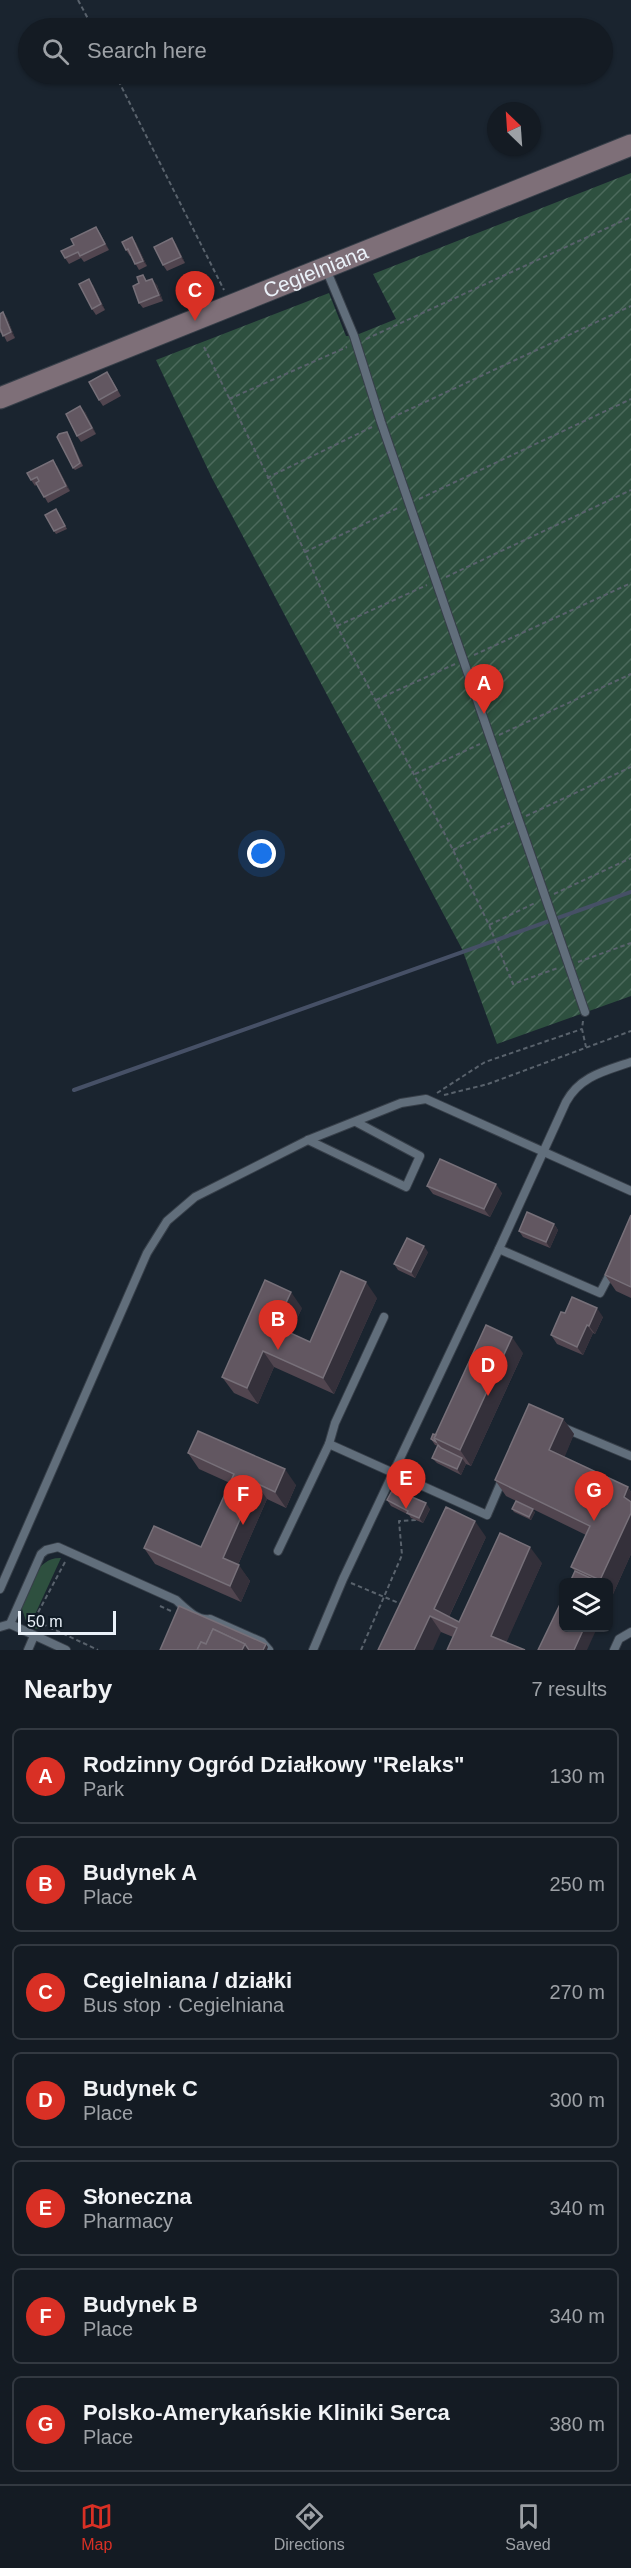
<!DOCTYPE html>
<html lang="en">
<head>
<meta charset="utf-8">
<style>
  :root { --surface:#141b23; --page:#1d242b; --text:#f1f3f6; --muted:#9da1a6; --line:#333941; --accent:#d93025 }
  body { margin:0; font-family:Arial,sans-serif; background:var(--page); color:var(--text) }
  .controls { position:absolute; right:18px; bottom:18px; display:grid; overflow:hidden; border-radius:9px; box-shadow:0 2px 4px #0004 }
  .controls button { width:54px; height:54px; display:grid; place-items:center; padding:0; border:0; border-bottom:2px solid var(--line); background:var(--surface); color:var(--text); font:30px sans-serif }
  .compass { position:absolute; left:487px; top:102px; width:54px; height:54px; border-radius:50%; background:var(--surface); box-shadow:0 2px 4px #0004; rotate:335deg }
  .scale { position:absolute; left:18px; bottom:15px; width:98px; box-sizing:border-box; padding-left:6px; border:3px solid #eaf1f9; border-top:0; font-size:16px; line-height:21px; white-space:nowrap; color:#eaf1f9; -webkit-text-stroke:4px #101b25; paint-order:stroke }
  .you { position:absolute; left:262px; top:854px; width:21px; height:21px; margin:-15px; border:4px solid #fff; border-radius:50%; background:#1a73e8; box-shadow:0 0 0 9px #1a73e833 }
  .badge { display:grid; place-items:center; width:39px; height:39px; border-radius:50%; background:var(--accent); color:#fff; font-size:20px; font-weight:700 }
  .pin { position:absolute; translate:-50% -50px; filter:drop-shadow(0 2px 3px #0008) }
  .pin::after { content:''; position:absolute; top:32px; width:21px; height:18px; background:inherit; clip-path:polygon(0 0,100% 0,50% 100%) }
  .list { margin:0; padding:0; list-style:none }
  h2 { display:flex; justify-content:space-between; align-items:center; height:78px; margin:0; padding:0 24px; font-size:26px }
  h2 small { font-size:20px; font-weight:400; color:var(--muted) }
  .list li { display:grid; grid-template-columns:39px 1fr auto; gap:18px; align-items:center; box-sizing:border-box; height:96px; margin:0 12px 12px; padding:0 12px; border:2px solid var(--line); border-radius:9px }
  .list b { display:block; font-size:22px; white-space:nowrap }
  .list p { margin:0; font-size:20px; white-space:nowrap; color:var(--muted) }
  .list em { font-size:20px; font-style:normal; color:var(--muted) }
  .icon { flex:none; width:33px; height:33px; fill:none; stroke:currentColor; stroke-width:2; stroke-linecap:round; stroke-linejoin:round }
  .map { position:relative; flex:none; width:631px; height:1650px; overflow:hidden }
  .search { position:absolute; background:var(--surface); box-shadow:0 2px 4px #0004; left:18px; right:18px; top:18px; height:66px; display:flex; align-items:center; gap:15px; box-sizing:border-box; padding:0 21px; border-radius:33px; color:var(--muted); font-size:22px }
  .sheet { height:834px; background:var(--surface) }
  nav { display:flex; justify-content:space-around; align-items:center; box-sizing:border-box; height:84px; border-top:2px solid var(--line); background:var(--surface); font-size:16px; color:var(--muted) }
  nav a { display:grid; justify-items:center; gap:3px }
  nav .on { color:var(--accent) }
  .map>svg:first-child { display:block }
  .green { fill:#2e503f }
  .garden { fill:url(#garden-furrows) }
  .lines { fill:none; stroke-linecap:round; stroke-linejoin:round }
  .stream { stroke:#465066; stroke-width:4 }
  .lane-casing { stroke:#373f49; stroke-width:10 }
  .secondary-casing { stroke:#373f49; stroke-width:23 }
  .path { stroke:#59626c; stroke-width:2; stroke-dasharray:4.5 3; stroke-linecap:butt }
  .lane { stroke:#616e7b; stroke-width:8 }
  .secondary { stroke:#7e6f78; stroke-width:21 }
  .wall { fill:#51454f }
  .shaded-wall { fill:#34303a }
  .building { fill:#625761; stroke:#777079; stroke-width:1.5 }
  .labels { text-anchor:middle; stroke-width:5; stroke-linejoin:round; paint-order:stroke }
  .street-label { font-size:21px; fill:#eaf1f9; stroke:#101b25 }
</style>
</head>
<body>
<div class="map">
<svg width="631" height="1650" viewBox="0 0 631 1650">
  <defs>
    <pattern id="garden-furrows" width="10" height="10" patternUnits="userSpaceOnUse" patternTransform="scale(1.5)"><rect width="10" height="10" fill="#2e503f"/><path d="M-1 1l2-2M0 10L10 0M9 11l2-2" fill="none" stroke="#4c6a5c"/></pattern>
  </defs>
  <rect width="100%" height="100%" fill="#1a242f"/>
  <path class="green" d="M61,1558L32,1621L44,1627L36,1629L26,1621L21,1606C30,1587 36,1557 61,1558Z"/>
  <polygon class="garden" points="631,173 631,996 497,1044 462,949 212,478 156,360 329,293 346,336 354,336 396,319 373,274"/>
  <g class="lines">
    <polyline class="stream" points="74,1090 631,892"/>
    <defs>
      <g id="lane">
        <polyline points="326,269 354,336 381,422 585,1012"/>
        <polyline points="308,1140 406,1187 420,1156 356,1122"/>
        <polyline points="499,1249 600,1293 611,1272"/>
        <polyline points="564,1428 631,1456"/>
        <polyline points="329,1444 335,1423 384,1317"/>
        <polyline points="278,1551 329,1444 487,1515 502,1480"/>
        <polyline points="0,1589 147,1253 167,1221 195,1197 308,1140 401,1103 426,1099 631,1191"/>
        <path d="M10,1624L41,1554L46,1550L58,1547L176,1600C186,1609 197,1621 210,1619L262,1642L269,1650"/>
        <polyline points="0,1627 10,1624 66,1650"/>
        <polyline points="28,1650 34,1636"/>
        <path d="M313,1650L343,1579L499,1249L566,1102C580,1076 605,1071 631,1062"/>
        <polyline points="614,1650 619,1639 631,1632"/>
      </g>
      <g id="secondary">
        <path id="s1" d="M0,398L631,145"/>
      </g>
    </defs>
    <use href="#lane" class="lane-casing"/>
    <use href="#secondary" class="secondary-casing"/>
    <g class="path">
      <polyline points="78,0 93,28"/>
      <polyline points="115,74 224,290"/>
      <polyline points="366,339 631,217"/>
      <polyline points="204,347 305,552 337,626 453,850 489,925 513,984 558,968"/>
      <polyline points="229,399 347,347"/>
      <polyline points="391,418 631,306"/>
      <polyline points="267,478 372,427"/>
      <polyline points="419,499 631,399"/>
      <polyline points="305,552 400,507"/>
      <polyline points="446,577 631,490"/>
      <polyline points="337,626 427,585"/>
      <polyline points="474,655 631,583"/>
      <polyline points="376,700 455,664"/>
      <polyline points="499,735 631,674"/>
      <polyline points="415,774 480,744"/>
      <polyline points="526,816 631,767"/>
      <polyline points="453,850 510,823"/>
      <polyline points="554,894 631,858"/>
      <polyline points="489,925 535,903"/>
      <polyline points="578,962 631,943"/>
      <polyline points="583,1021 582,1029 586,1047"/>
      <polyline points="437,1093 485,1062 582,1029"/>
      <polyline points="444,1095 488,1084 631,1031"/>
      <polyline points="65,1562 34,1620 98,1650"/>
      <polyline points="351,1583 401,1604"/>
      <polyline points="160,1606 171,1611"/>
      <polyline points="361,1650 402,1555 399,1521 416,1520"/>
    </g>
    <use href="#lane" class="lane"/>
    <use href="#secondary" class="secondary"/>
  </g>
  <g class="wall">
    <polygon points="96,227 100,233 109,250 84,262 81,258 69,264 65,258 74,245"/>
    <polygon points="132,237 136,243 147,266 139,270 131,256 130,256 126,250"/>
    <polygon points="172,238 176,244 185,263 167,271 163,265"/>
    <polygon points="143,275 147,281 157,285 163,301 143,308 139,303 139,283"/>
    <polygon points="93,285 105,310 96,315 92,309"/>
    <polygon points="3,312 7,318 15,338 7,342 2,332 0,333 0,314"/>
    <polygon points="111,378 121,396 103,406 99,400"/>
    <polygon points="85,412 96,434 81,442 77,436"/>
    <polygon points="69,435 83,466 75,470 73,468"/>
    <polygon points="57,466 70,491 48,503 37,484 35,486 31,480"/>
    <polygon points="58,512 67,529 56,534 54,531"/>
    <polygon points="427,1186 502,1193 490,1217 433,1194"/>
    <polygon points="631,1215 631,1298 616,1291 605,1275"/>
    <polygon points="554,1224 558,1230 550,1248 523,1237 519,1231"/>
    <polygon points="428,1252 415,1278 398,1270 394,1264"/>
    <polygon points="377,1298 334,1394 274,1367 258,1404 234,1393 222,1377 302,1308 290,1333 310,1342"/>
    <polygon points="565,1313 603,1317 595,1334 593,1333 583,1355 557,1344 551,1335"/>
    <polygon points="523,1353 471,1466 466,1464 461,1475 437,1463 432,1458 438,1446 435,1445 431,1439"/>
    <polygon points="563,1419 574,1434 564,1457 628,1487 631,1492 631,1554 609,1603 609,1582 570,1582 575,1571 571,1567 586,1535 506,1496 495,1480"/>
    <polygon points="188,1453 296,1485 286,1508 267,1499 238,1565 250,1581 241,1602 155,1564 144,1548 201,1547 230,1483 199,1469"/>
    <polygon points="387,1500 430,1509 423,1523 411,1518 409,1515 391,1506"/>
    <polygon points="512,1509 535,1512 531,1520 514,1512"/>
    <polygon points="486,1537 449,1617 459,1622 542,1563 506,1642 453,1637 441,1632 378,1650"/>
  </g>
  <g class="shaded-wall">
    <polygon points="96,227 100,233 109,250 105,244"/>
    <polygon points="132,237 136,243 147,266 143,261"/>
    <polygon points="172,238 176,244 185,263 181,257"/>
    <polygon points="89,279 93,285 105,310 101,304"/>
    <polygon points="152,279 157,285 163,301 159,295"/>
    <polygon points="3,312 7,318 15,338 11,332"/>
    <polygon points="80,406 85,412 96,434 92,428"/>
    <polygon points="53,460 57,466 70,491 66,486"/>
    <polygon points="496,1184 502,1193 490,1217 484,1209"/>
    <polygon points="554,1224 558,1230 550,1248 546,1242"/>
    <polygon points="424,1246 428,1252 415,1278 411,1272"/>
    <polygon points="366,1282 377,1298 334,1394 323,1378"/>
    <polygon points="291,1292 302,1308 286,1342 275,1326"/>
    <polygon points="597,1308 603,1317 595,1334 589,1326"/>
    <polygon points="587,1325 593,1333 583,1355 577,1347"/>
    <polygon points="512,1337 523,1353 471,1466 460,1450"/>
    <polygon points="263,1351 274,1367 258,1404 247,1388"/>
    <polygon points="563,1419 574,1434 561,1466 549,1450"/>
    <polygon points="462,1458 466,1464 461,1475 457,1469"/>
    <polygon points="285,1469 296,1485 286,1508 275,1492"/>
    <polygon points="256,1483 267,1499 234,1574 223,1558"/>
    <polygon points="628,1487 631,1492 631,1507 624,1497"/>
    <polygon points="426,1503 430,1509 423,1523 419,1518"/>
    <polygon points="533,1509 535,1512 531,1520 529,1517"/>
    <polygon points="631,1513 631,1554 609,1603 609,1582 602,1582 600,1580"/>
    <polygon points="475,1521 486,1537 446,1623 434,1609"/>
    <polygon points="530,1547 542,1563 503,1650 491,1636"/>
    <polygon points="239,1565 250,1581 241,1602 230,1586"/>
    <polygon points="430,1616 441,1632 433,1650 414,1650"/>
    <polygon points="584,1628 597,1628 587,1650 574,1650"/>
    <polygon points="245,1644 249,1650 242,1650"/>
    <polygon points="266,1644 268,1647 267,1650 263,1650"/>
  </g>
  <g class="building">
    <polygon points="96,227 105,244 80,256 78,252 65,258 61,251 74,245 71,239"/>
    <polygon points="132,237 143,261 135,264 128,249 126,250 122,242"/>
    <polygon points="172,238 181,257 163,265 154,247"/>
    <polygon points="143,275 146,281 152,279 159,295 139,303 133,286 139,283 137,277"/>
    <polygon points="89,279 101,304 92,309 79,284"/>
    <polygon points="3,312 11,332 3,336 0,328 0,314"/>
    <polygon points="107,372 117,390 99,400 89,382"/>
    <polygon points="80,406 92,428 77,436 66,414"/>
    <polygon points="67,432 80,463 73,468 57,437 59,434"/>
    <polygon points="53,460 66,486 44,497 36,483 39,481 37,477 31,480 27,473"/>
    <polygon points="56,509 65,526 54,531 45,515"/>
    <polygon points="440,1159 496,1184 484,1209 427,1186"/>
    <polygon points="527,1212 554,1224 546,1242 519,1231"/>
    <polygon points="631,1215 631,1287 605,1275"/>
    <polygon points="407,1238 424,1246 411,1272 394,1264"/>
    <polygon points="341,1271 366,1282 323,1378 263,1351 247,1388 222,1377 265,1280 291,1292 275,1326 310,1342"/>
    <polygon points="572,1297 597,1308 589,1326 587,1325 577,1347 551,1335 561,1312 565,1313"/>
    <polygon points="486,1325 512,1337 460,1450 434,1438"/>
    <polygon points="529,1404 563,1419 549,1450 628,1487 624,1497 631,1502 631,1513 600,1580 571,1567 590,1526 495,1480"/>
    <polygon points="198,1431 285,1469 275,1492 256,1483 223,1558 239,1565 230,1586 144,1548 154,1526 201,1547 234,1474 188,1453"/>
    <polygon points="433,1434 436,1435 434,1438 436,1442 431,1439"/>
    <polygon points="438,1445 441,1448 462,1458 457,1469 432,1458"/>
    <polygon points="393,1489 426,1503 419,1518 407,1513 408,1511 387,1500"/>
    <polygon points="516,1501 533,1509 529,1517 512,1509"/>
    <polygon points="446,1507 475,1521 434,1609 459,1622 500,1533 530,1547 491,1636 525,1650 447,1650 457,1628 430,1616 414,1650 378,1650"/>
    <polygon points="575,1571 599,1582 570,1582"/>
    <polygon points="564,1596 564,1628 584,1628 574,1650 538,1650"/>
    <polygon points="179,1606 266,1644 263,1650 249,1650 245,1644 213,1629 206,1644 201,1642 197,1650 160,1650"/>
    <polygon points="213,1629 245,1644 242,1650 197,1650 201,1642 206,1644"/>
  </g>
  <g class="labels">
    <g class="street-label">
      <text dy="7" stroke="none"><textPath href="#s1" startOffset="340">Cegielniana</textPath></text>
    </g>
  </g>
</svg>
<div class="controls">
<button><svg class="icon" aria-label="layers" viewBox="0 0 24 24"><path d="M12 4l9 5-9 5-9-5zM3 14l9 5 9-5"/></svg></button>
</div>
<svg class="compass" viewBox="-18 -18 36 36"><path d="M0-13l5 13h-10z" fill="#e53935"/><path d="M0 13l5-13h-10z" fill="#9da1a6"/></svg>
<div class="scale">50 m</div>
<div class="you"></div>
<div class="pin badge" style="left:484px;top:714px">A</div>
<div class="pin badge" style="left:278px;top:1350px">B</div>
<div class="pin badge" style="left:195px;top:321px">C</div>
<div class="pin badge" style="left:488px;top:1396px">D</div>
<div class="pin badge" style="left:406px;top:1509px">E</div>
<div class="pin badge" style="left:243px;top:1525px">F</div>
<div class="pin badge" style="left:594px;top:1521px">G</div>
<div class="search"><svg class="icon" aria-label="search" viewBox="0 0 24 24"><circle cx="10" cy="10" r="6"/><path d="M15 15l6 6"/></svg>Search here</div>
</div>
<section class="sheet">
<h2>Nearby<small>7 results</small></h2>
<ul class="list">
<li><span class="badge">A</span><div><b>Rodzinny Ogród Działkowy &quot;Relaks&quot;</b><p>Park</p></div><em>130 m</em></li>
<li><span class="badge">B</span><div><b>Budynek A</b><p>Place</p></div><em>250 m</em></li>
<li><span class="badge">C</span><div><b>Cegielniana / działki</b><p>Bus stop · Cegielniana</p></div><em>270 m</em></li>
<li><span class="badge">D</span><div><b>Budynek C</b><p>Place</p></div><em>300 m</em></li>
<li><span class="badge">E</span><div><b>Słoneczna</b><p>Pharmacy</p></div><em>340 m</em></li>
<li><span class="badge">F</span><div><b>Budynek B</b><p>Place</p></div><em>340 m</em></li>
<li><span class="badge">G</span><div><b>Polsko-Amerykańskie Kliniki Serca</b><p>Place</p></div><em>380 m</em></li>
</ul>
</section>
<nav>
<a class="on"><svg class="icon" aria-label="map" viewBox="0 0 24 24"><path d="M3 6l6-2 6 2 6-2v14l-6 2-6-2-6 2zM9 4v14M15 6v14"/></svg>Map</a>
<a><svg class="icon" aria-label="directions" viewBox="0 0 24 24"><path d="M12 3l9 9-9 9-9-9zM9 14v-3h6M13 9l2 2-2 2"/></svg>Directions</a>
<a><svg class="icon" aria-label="saved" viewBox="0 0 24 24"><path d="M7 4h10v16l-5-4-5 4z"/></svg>Saved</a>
</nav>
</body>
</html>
